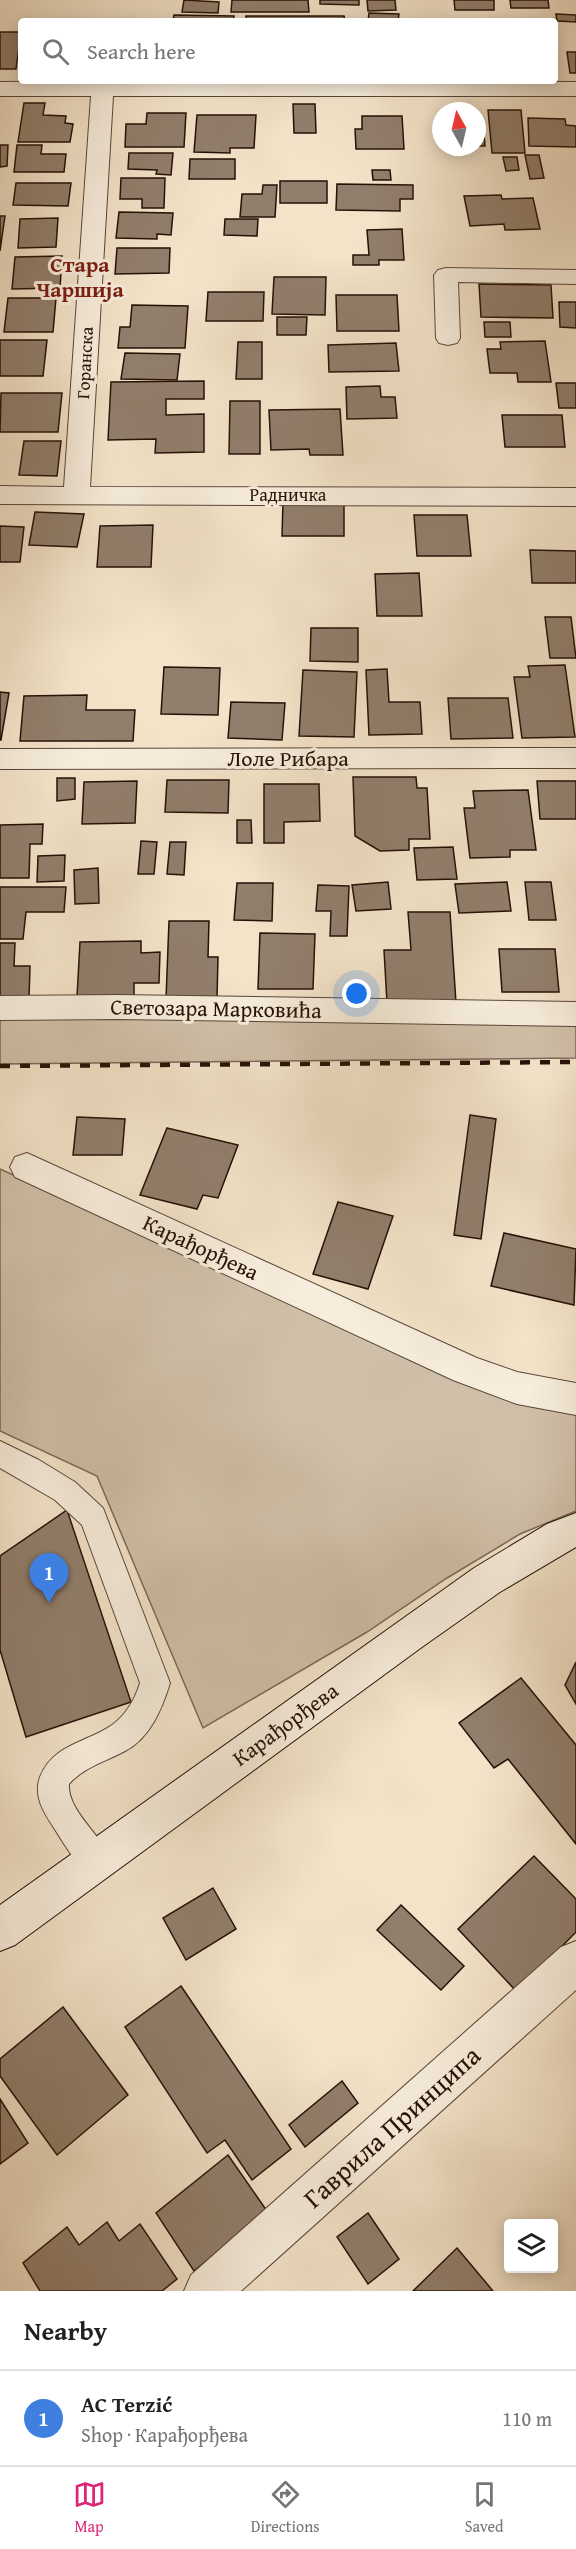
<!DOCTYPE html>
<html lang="en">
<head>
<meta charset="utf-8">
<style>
  :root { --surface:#fff; --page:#f2f2f2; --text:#202124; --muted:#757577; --line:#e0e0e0; --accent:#db2777 }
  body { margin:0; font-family:"Gentium Book Plus",serif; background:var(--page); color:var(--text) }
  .controls { position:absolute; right:18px; bottom:18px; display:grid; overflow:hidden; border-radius:6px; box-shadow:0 3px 15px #0003 }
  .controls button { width:54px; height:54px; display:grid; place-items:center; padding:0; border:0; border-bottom:2px solid var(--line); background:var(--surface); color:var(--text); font:30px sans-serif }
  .compass { position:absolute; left:432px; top:102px; width:54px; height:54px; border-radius:50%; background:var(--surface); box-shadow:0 3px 15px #0003; rotate:352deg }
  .you { position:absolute; left:357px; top:994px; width:21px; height:21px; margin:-15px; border:4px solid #fff; border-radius:50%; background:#1a73e8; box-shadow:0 0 0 9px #1a73e833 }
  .badge { display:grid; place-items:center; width:39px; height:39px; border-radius:50%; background:var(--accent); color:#fff; font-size:20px; font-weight:700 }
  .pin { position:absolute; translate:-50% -50px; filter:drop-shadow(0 2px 3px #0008) }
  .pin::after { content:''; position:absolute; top:32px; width:21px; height:18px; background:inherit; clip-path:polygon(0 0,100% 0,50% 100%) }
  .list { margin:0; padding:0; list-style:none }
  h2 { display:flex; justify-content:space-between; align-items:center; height:78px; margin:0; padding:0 24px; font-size:26px }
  h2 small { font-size:20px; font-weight:400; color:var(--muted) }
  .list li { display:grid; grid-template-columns:39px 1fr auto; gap:18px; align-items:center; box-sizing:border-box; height:96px; padding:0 24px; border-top:2px solid var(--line) }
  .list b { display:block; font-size:22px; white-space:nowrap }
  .list p { margin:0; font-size:20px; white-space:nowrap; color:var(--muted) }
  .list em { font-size:20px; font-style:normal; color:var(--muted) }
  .icon { flex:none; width:33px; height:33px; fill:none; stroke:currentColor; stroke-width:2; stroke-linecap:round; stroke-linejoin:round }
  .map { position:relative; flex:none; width:576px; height:2291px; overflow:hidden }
  .search { position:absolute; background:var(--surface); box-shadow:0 3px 15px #0003; left:18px; right:18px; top:18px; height:66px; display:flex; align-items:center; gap:15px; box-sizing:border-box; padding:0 21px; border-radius:6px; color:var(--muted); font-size:22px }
  .sheet { height:174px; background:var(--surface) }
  nav { display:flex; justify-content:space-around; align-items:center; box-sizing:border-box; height:84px; border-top:2px solid var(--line); background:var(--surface); font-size:16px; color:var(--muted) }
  nav a { display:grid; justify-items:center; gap:3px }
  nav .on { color:var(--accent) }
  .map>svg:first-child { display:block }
  .green { fill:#d0bfa8; stroke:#7b6858; stroke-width:1.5 }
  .building { fill:#917e6c; stroke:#261107; stroke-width:1.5 }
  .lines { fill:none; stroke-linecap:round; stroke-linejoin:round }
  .lane-casing { stroke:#594638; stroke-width:2 }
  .street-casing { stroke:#594638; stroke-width:2 }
  .secondary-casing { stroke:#261107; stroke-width:2 }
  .lane { fill:#f7eddc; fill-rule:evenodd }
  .street { fill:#f7eddc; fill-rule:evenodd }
  .secondary { fill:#f7eddc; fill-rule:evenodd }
  .rail { stroke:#261107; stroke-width:4.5; stroke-dasharray:10 10; stroke-linecap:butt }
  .labels { text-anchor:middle; stroke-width:6; stroke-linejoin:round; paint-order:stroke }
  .far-street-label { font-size:18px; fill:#261107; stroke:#f7eddc }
  .far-quarter-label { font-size:22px; font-weight:bold; fill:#7a1f14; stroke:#f7eddc }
  .street-label { font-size:22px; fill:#261107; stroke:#f7eddc }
  .near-street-label { font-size:27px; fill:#261107; stroke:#f7eddc }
</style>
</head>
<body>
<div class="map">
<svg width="576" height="2291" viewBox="0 0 576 2291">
  <rect width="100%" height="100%" fill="#f3e3c9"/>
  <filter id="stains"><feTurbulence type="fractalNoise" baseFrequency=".00333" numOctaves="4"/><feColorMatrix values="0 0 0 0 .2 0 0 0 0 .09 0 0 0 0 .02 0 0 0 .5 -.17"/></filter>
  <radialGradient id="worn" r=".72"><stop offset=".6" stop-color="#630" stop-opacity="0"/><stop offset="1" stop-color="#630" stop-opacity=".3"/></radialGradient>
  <g class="green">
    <polygon points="0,1008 576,1013 576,1058 0,1064"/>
    <polygon points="0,1169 428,1367 576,1404 576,1511 520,1534 447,1578 367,1632 203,1728 97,1476 0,1431"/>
  </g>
  <g class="building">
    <polygon points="184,0 219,2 218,13 182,12"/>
    <polygon points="232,0 308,0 309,12 231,12"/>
    <polygon points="320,0 359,0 359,5 320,4"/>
    <polygon points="367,0 395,0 396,10 368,11"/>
    <polygon points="454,0 494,0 494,10 455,10"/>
    <polygon points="510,0 548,0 549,8 511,8"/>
    <polygon points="369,13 399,14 398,21 368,21"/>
    <polygon points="556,14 576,15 576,22 557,21"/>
    <polygon points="174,15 234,16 233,21 173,21"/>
    <polygon points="246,16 344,16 345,21 246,21"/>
    <polygon points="0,32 21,32 16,69 0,69"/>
    <polygon points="567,52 576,52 576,73 570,73"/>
    <polygon points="24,103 45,103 43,115 66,116 65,123 73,124 70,142 18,142"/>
    <polygon points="293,104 315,104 316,133 294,133"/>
    <polygon points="488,110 521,110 525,153 492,153"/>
    <polygon points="147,113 186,113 184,147 125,147 126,124 146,124"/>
    <polygon points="197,115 256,115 254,148 230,148 230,153 194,152"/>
    <polygon points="362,116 402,116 404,149 356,149 355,129 362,129"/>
    <polygon points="528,118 565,119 566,125 576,126 576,147 529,146"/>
    <polygon points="477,120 483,120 485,146 477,146"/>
    <polygon points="0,145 8,145 7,166 0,167"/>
    <polygon points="17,145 42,145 41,154 66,154 64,172 14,172"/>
    <polygon points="129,153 173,153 171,175 156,174 157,170 128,169"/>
    <polygon points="525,155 539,155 544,178 530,179"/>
    <polygon points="503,157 517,157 519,170 506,171"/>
    <polygon points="190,159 235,159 235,179 189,179"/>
    <polygon points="372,170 390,170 391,180 373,180"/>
    <polygon points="121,178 165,178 164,208 142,208 142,199 120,199"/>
    <rect x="280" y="181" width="47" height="22"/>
    <polygon points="16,183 71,183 68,206 13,205"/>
    <polygon points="337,184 413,185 413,199 400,199 400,211 336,210"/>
    <polygon points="263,185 277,185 275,217 240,217 242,194 262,194"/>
    <polygon points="501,195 502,199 533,198 540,229 505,230 504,224 470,226 464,196"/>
    <polygon points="119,212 173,213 171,235 157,234 157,239 116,238"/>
    <polygon points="0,216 5,216 0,251"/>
    <polygon points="58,218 56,247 18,248 20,219"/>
    <polygon points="225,219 258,219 257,236 224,235"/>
    <polygon points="402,229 404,260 379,260 379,265 353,265 353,255 369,255 367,230"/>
    <polygon points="117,248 170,248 169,273 115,274"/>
    <polygon points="62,256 60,288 12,289 15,257"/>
    <polygon points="274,277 326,277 325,315 272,314"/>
    <polygon points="479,284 551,285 553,318 481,317"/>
    <polygon points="208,292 264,292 263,321 206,321"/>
    <polygon points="336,295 397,295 399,331 337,331"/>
    <polygon points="8,298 56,298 53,332 4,332"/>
    <polygon points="559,302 576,302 576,328 560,327"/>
    <polygon points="132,305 188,306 185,348 118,348 120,327 130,327"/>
    <polygon points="277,317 307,317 306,335 277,335"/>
    <polygon points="484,322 510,322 511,337 485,337"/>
    <polygon points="0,340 47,340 43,376 0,376"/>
    <polygon points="545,341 551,382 518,382 517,373 490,373 487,349 501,349 500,342"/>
    <polygon points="238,342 262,342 262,379 236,379"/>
    <polygon points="396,343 399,371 329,372 328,345"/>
    <polygon points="125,353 180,354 177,380 121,379"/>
    <polygon points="204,381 204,399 166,399 166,415 204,414 204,452 155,453 156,439 108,440 111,382"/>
    <polygon points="556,383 576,383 576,408 559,408"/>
    <polygon points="380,386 381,397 395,397 397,418 347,419 346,387"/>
    <polygon points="1,393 62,393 58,432 0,432"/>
    <polygon points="230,401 260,401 260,454 229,454"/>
    <polygon points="340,409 343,455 310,455 309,449 271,450 269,410"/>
    <polygon points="502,415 562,415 565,447 505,447"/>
    <polygon points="24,441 61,441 57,476 19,475"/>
    <polygon points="283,501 344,502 344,536 282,536"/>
    <polygon points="35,512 84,514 77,547 29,545"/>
    <polygon points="414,515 467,515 471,556 417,556"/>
    <polygon points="153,525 151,567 97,567 100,526"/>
    <polygon points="0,526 24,527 20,562 0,562"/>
    <polygon points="530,550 576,551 576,583 532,583"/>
    <polygon points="419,573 422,616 377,616 375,574"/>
    <polygon points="545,617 571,617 576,658 550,658"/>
    <polygon points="311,628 358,628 358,662 310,661"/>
    <polygon points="565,665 575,737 522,738 514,677 530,677 528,666"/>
    <polygon points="164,667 220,668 218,715 161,714"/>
    <polygon points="387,669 389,702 420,702 422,734 369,735 366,670"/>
    <polygon points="303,670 357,672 354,737 299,736"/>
    <polygon points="0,692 9,693 1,740 0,740"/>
    <polygon points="87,695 86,710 135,710 133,741 20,741 24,696"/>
    <polygon points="448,698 508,698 513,738 451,739"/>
    <polygon points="231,702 285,703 282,740 228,738"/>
    <polygon points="353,777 416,777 417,788 427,788 430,839 409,839 409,850 380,851 355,836"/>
    <polygon points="57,778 75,778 75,799 57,801"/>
    <polygon points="167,780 229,780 228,813 165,812"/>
    <polygon points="137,781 135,823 82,824 84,782"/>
    <polygon points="537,781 576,781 576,819 540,819"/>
    <polygon points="264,784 319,784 320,821 284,822 284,843 264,843"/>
    <polygon points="528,790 536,850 510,850 510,857 470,858 464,808 475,808 473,791"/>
    <polygon points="237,820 251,820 252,843 237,843"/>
    <polygon points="43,824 42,844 30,844 29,878 0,878 0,825"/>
    <polygon points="141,841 157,842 154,874 138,874"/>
    <polygon points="170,842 186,842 184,875 167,874"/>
    <polygon points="453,847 457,879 417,880 414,848"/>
    <polygon points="65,855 64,881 37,882 38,856"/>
    <polygon points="98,868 99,903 75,904 74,870"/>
    <polygon points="388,882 391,909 356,911 352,885"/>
    <polygon points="507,882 511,911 459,913 455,884"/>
    <polygon points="525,882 551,882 556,920 529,920"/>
    <polygon points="237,883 273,883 272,921 234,920"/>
    <polygon points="318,885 349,886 347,936 330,936 331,911 316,911"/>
    <polygon points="0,887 66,887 64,912 26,912 23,939 0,939"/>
    <polygon points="408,912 450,912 456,1003 387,1003 384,950 411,950"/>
    <polygon points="169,921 209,921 208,957 218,957 217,999 166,999"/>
    <polygon points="260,933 315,934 313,989 258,989"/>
    <polygon points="141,941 141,953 160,952 159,983 134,983 134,997 77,997 80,942"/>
    <polygon points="0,943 15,943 14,966 30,966 29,999 0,999"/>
    <polygon points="499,949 555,949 559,992 502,992"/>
    <polygon points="470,1115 496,1119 481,1239 454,1235"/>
    <polygon points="77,1117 125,1119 122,1155 73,1155"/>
    <polygon points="167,1128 238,1145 218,1198 203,1195 197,1209 140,1195"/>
    <polygon points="338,1202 393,1216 368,1289 313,1274"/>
    <polygon points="504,1233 576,1249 574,1305 491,1286"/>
    <polygon points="67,1510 131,1702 26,1737 0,1650 0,1556"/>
    <polygon points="576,1662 576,1704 565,1685"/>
    <polygon points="521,1678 576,1745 576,1844 508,1759 494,1768 459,1723"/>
    <polygon points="534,1856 576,1899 576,1932 517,1992 458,1929"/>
    <polygon points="213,1888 236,1929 186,1960 163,1918"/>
    <polygon points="401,1905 464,1966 441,1990 377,1930"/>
    <polygon points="181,1986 291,2149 252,2180 225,2140 207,2153 125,2027"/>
    <polygon points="63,2007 128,2095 57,2155 0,2076 0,2059"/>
    <polygon points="342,2081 358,2103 305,2147 289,2125"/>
    <polygon points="0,2099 28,2143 0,2164"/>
    <polygon points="228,2155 267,2211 194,2271 156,2213"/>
    <polygon points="368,2213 399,2259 368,2284 337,2237"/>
    <polygon points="107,2222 119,2241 140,2224 177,2279 162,2291 40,2291 23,2263 67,2227 79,2245"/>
    <polygon points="457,2248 493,2291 413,2291"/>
  </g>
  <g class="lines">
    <defs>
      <path id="lane" d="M0,1441L39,1460L75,1482L103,1508L170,1683C162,1709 150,1738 125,1751C105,1762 84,1767 69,1784C67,1810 101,1835 112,1860L107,1871L96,1876C77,1868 65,1845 54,1828C44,1813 33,1796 40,1777C53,1744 86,1743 112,1725C126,1715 135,1699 140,1683L82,1525L55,1500L0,1468Z"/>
      <g id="street">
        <polygon points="102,81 576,82 576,96 113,96 90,487 576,488 576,506 0,504 0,486 64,487 91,96 0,96 0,82"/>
        <polygon points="446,268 576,270 576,284 458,282 460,338 457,343 448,345 439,343 436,338 434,275 438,270"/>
        <polygon points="576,748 576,768 0,769 0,749"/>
        <polygon points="118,995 576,1002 576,1026 118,1019 0,1020 0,996"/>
        <polygon points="27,1153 477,1358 517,1372 576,1383 576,1415 517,1404 453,1380 15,1177 10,1167 15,1157"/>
        <polygon points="576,1941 576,1990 241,2291 184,2291 191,2275 561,1947"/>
      </g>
      <polygon id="secondary" points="576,1513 576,1547 500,1592 422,1647 15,1945 0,1951 0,1905 474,1568 547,1524"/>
    </defs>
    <use href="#lane" class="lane-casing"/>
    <use href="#street" class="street-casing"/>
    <use href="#secondary" class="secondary-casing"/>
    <use href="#lane" class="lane"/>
    <use href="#street" class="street"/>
    <use href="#secondary" class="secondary"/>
    <polyline class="rail" points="0,1066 576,1062"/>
  </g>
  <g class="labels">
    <g class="far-street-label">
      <text transform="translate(85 363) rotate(-87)" y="6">Горанска</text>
      <text x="288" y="501">Радничка</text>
    </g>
    <g class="far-quarter-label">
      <text x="80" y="272">Стара<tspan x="80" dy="25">Чаршија</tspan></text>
    </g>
    <g class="street-label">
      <text x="288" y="766">Лоле Рибара</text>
      <text transform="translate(216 1008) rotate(1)" y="8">Светозара Марковића</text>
      <text transform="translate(201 1247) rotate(25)" y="8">Карађорђева</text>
      <text transform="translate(285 1724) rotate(-36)" y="8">Карађорђева</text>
    </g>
    <g class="near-street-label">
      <text transform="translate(392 2127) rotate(-42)" y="9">Гаврила Принципа</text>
    </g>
  </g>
  <rect width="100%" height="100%" filter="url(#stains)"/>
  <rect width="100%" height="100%" fill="url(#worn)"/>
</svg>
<div class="controls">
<button><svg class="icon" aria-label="layers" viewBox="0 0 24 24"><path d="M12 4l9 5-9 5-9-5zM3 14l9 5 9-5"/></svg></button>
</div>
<svg class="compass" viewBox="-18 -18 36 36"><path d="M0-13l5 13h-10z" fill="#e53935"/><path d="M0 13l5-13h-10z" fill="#757577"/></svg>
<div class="you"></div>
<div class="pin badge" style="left:49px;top:1603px;background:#3f7fe0">1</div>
<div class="search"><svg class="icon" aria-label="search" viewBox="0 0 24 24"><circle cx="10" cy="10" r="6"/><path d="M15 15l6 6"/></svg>Search here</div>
</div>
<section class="sheet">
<h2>Nearby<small></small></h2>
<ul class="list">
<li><span class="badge" style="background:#3f7fe0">1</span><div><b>AC Terzić</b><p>Shop · Карађорђева</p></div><em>110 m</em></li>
</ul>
</section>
<nav>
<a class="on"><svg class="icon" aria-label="map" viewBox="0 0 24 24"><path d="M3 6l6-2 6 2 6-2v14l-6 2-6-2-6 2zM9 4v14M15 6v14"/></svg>Map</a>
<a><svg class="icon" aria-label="directions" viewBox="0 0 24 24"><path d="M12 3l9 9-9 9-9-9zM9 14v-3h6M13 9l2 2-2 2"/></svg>Directions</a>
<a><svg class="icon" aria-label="saved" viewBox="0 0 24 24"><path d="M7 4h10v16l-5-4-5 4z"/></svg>Saved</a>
</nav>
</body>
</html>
